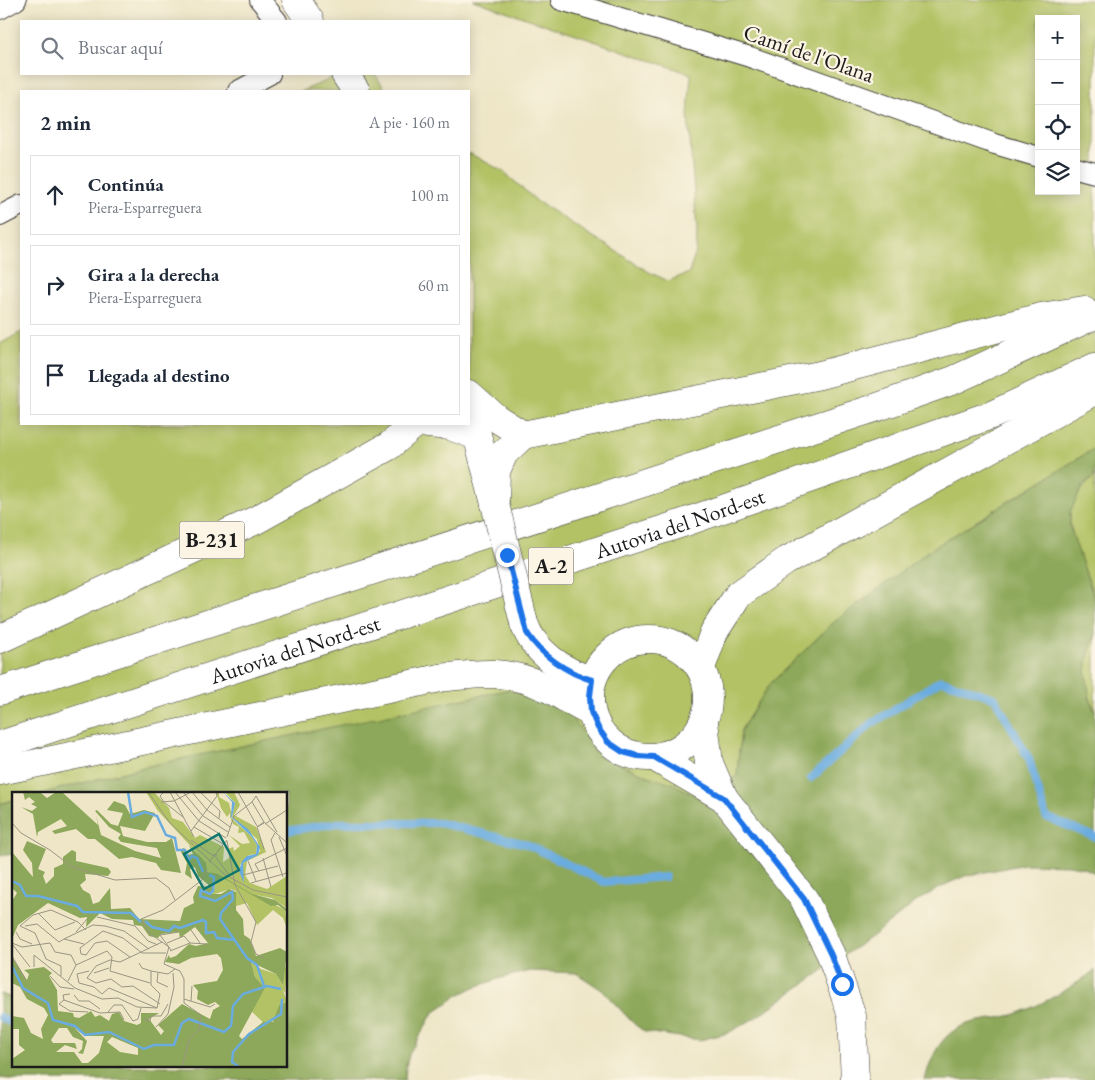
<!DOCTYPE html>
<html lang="es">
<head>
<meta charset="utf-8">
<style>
  :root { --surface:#fff; --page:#f6f6f7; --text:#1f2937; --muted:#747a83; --line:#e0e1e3 }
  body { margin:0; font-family:"EB Garamond",serif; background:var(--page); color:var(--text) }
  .controls { position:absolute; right:15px; top:15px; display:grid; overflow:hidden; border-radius:0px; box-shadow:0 2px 12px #0003 }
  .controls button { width:45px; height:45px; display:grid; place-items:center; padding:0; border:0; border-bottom:1px solid var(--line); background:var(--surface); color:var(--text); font:25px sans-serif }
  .stop { position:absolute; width:15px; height:15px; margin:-11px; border:4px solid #1a73e8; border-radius:50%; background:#fff }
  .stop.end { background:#1a73e8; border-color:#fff; box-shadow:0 1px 5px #0008 }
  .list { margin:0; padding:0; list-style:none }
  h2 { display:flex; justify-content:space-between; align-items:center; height:65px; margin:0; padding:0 20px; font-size:21px }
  h2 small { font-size:16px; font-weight:400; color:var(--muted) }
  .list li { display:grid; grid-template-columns:32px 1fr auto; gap:15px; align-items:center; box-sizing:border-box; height:80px; margin:0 10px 10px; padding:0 10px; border:1px solid var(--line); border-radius:0px }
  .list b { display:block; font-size:19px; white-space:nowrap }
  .list p { margin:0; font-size:16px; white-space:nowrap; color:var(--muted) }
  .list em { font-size:16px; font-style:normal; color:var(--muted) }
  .icon { flex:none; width:28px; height:28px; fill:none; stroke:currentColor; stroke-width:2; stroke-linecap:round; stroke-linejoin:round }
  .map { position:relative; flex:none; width:1095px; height:1080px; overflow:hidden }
  .search { position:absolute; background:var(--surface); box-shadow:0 2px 12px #0003; left:20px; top:20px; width:450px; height:55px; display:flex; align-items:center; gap:12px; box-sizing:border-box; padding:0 18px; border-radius:0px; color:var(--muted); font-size:19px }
  .panel { position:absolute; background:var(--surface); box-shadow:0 2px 12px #0003; left:20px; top:90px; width:450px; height:335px; border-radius:0px }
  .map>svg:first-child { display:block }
  .green { fill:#b2c265; stroke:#676f40; fill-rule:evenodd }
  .forest { fill:#8da85a; stroke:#54623b }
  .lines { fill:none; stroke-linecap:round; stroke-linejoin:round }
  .stream { stroke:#6aacdf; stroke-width:8 }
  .street-casing { stroke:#3c3a36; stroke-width:22 }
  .secondary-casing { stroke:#3c3a36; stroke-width:29 }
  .highway-casing { stroke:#3c3a36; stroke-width:29 }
  .street { stroke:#fff; stroke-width:20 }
  .secondary { stroke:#fff; stroke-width:28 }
  .highway { stroke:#fff; stroke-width:28 }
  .secondary-bridge-casing { stroke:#3c3a36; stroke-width:29; stroke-linecap:butt }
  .secondary-bridge { stroke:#fff; stroke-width:28 }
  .route { stroke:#1a73e8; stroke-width:6 }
  .labels { text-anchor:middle; stroke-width:4.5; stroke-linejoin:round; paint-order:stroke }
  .shield { fill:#fcf5e5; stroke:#5f5d58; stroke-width:1 }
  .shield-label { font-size:21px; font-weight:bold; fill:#1c1c1c }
  .street-label { font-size:22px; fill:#1c1c1c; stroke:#fcf5e5 }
  .inset-river { fill:none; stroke:#6aacdf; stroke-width:2.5 }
  .inset-road { fill:none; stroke:#9a9583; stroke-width:1 }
  .view { fill:#0f766e; fill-opacity:0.15; stroke:#0f766e; stroke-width:2.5 }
  .inset-edge { fill:none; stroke:#1c1c1c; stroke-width:2.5 }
</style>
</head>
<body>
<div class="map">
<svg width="1095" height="1080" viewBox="0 0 1095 1080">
  <rect width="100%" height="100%" fill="#fcf5e5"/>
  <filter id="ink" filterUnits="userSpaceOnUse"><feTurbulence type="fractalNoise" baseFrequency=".02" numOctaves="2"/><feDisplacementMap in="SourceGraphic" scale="10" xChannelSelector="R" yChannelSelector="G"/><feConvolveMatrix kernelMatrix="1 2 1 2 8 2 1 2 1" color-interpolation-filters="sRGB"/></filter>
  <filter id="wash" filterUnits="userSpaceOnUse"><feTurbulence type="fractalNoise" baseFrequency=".0096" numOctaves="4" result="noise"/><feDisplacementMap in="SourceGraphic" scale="20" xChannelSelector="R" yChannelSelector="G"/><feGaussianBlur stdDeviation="1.12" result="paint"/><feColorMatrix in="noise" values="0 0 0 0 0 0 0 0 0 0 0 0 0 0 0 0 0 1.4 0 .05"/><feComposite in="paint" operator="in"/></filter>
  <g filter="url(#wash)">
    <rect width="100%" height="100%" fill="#eee6c7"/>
    <g class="green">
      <path d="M473,0H1095V448L930,550L834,622L770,684L741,730L737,776L701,799L672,783L653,778L606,758L588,739L148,766L40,794H14V800L0,804V344L21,332V424H469V153L504,172L538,202L649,272L668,281L689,273L696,251L697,230L688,115L691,74ZM1039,19H1076V191H1039Z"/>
      <polygon points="337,74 375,74 386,91 302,91 326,81"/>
      <path d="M1095,476V600C1089,577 1068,535 1070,514C1071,500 1085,485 1095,476Z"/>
      <path d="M1095,636V712C1088,694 1082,673 1088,655C1090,648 1093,642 1095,636Z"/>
    </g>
    <g class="forest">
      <polygon points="1095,448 1095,476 1083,486 1070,512 1070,527 1095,600 1095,636 1088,656 1086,672 1090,700 1095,712 1095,873 1084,868 1069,865 1025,864 965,876 949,883 920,899 872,936 755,1018 728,1033 700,1040 645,1032 634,1024 602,990 576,973 530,971 501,978 472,988 457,996 433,1013 410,1052 406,1066 405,1080 20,1080 0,1078 0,994 14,998 14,1066 286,1066 286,794 40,794 148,766 506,690 535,694 571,717 588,739 606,758 653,778 672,783 701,799 737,776 741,730 770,684 834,622 930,550"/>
      <polygon points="14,800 14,854 0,856 0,804"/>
      <path d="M1095,970V1080H925C932,1052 944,1029 974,1022C989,1019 1004,1018 1019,1013C1045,1003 1073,987 1095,970Z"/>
    </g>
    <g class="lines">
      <g class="stream">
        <polyline points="811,778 871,724 941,680 995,698 1029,759 1046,817 1095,837"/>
        <polyline points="286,831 338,823 440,823 526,844 604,882 665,877"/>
        <polyline points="0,1017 14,1024"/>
      </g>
    </g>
  </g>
  <g filter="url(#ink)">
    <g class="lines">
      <defs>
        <g id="street">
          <polyline points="260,0 277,21"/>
          <polyline points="561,0 750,57 995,144 1039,157"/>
          <polyline points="0,9 16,0"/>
          <polyline points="238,91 270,74"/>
          <polyline points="1076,168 1095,173"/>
          <polyline points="0,216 21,205"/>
        </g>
        <g id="secondary">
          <polyline points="296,0 310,21"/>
          <polyline points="345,74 356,91"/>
          <polyline points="469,404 494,500"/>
          <path d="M524,623C533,651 564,673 592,680"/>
          <circle cx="649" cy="698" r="59"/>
          <polyline points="704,722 709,763 724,798 804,899 831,955 852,1016 855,1080"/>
          <polyline points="654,757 724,798"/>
        </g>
        <g id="highway">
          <polyline points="469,394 496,418 523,435"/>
          <polyline points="428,424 450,426 477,436"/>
          <polyline points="495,504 496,471 504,453 523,435 820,375 1041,317 1084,310"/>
          <polyline points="0,639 256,520 389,446 415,424"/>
          <polyline points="701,668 714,632 738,595 786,561 1095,391"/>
          <polyline points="0,691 875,408 954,380 1095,315"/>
          <path id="s1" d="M0,745L683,523L994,414L1095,367"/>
          <path d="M0,771L440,678C480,673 508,669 547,688C562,695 575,705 591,712"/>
        </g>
      </defs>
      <use href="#street" class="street-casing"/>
      <use href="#secondary" class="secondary-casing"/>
      <use href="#highway" class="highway-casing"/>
      <use href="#street" class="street"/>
      <use href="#secondary" class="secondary"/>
      <use href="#highway" class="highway"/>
      <defs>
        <polyline id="secondary-bridge" points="495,504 524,623"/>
      </defs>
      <use href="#secondary-bridge" class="secondary-bridge-casing"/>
      <use href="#secondary-bridge" class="secondary-bridge"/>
    </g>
  </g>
  <g class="lines" filter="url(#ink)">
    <path class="route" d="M507,555L527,633C541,655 567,673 592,680L590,696L591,712L598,728L608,742L623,752L638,756L654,757L724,798L804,899L831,955L842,984"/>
  </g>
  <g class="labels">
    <g class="shield">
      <rect x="179.5" y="521.5" width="65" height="37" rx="4"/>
      <rect x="528.5" y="547.5" width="45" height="37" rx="4"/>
    </g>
    <g class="shield-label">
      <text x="212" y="547">B-231</text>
      <text x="551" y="573">A-2</text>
    </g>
    <g class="street-label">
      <text transform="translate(809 53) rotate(19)" y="8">Camí de l'Olana</text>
      <text dy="8" stroke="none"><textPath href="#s1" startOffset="715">Autovia del Nord-est</textPath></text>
      <text dy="8" stroke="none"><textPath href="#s1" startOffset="310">Autovia del Nord-est</textPath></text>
    </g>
  </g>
  <g transform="translate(12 792)">
    <rect width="275" height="275" fill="#eee6c7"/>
    <path d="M134,0H142L157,16L160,26L171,30L183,46L188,43L212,55L211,70L217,66L216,57L221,55L222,59L228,54L217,43L230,52L238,51L232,40L226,41L227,35L221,32L218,25V21L215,25L209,16L204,0H207V5L217,11L219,20L221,17L219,26L240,45L245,53L244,62L237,63L228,73L230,82L231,71L248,59L245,47L220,25L223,11L213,0H222L228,13L222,23L244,35L254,60L235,69L233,83L238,91L255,97L275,84V116L260,106L244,103L223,92L273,118L275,136L271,126L261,118L245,133L235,111L224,114V99L218,97L200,103L204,91L213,87L195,80L185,61L146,19ZM239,170L249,177L264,182L271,193V177L275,174L273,201L271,198L275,210L267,213L263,228L254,233L239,219L253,196L243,185Z" fill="#b2c265"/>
    <path d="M11,0L29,1L35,6L44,0L51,1L86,33L84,23L89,43L123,59L149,66L145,56L109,50L106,46L109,42L97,35L83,19L85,18L99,32L106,34L111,21L95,18L102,9L113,13L118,22L132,18L143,21L133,39L108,34L111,44L135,50H154L160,46L169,81L149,78L144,71L120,65L107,67L83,47H76L64,37L43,42L40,39L55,34L49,27L26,40L25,45L21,22L9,15L20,19L25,15L19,12L23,10L17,5L13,8ZM15,49L34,57L26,77L33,80L31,84L34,92L42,84V76L51,72V65L60,58L64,60V69L96,76L99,80L96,84L73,82L74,88L68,93L71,98L78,102L81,112L87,110L98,96L99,117L118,116L127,127L168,129L172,116L182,111L181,105L186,94L199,95L186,84L183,75L178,77L180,87L173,82L175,71L168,58L172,56L176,63L181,62L177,53L194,71L195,80L206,82L240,102L263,108L275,117V120L266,113L259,114L211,86L204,91L199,102H209L217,97L224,100V118L231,127L232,143L238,147L244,164L268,156L275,160L271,193L264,182L239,170L243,185L253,196L227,244L230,247L251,230H261L267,213L275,210V275H0V267L13,258L7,253V237H0V224L12,226L19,241L31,247L29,237L36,223L32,216L15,207L8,195L0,191V165L15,188L17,182L12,178L32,175L40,181L37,184L45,198L46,219L61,221L62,225L67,226L79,219L83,225L88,223L97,229L100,222L107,220L112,229L125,233L129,231V221H147L137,227L149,243L152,239L146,233L170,212L198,227L201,218L208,214L203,210L196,213L185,207L186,199L181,193L205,189L211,178L209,166L205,162L179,166L167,172L153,170L157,163L158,166L164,164L177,152L184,154L196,151L183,135L168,146L167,140L149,142L146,146L137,144L130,134L122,133L121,128L100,127L88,121L74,135L75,125L68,126L36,111L6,133L0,147V109L5,101L0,96V60L21,85L20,71L11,58ZM62,235L73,244H92L87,261L76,271H70L62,260H44L53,253L65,257L63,251H41L39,248L47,236H55L61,245L71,249L70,257L66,261L71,262L75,249ZM100,245L126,256V263L108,260L95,250Z" fill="#8da85a" fill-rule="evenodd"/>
    <path d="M211,0L223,11L220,25L236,37L248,55L246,63L231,71L232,91L227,79L230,69L235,64L244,62L245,53L240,45L219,25L220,10Z" fill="#6aacdf"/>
    <path class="inset-river" d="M116,0L120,25L133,20L145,24L154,43L163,46L165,58H173L177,68L180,64L185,66L191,80M197,83L202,85L201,99L198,102L189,98L188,104L203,109L220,100L221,107L209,121L208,127L235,166L245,173L252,194M0,89L8,93L14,104H26L65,114L71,120L119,121L129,130M133,129L140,135L157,139L162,134L168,136L191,128L194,130V141L202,140L205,146L223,148M0,174L11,196L36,211L41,228L63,234L73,243L97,240L132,257L142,253H162L170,231L177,227L212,240L219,234L221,214L231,202L255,194L269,197M227,275L220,270L221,260L237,242L269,222L270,207"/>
    <path class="inset-road" d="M136,0L158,31L212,82L241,98L275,105M152,0L148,4L152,10L171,25M158,0L182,45M163,0L187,29L214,46M171,0L191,24L216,40M180,0L195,18L218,35M188,0L208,19L207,26M226,0L245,34M149,10L162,9L179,0M240,10L244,4L265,40M252,30L245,35L252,31M0,31L9,41L38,58L60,75L103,88L144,86L157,96L163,108M253,32L275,18M182,35L211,52M245,35L252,57M179,39L205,4L204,0M263,41L259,48L271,85M215,45L222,24L240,10L252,30L275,51M267,45L275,64M179,48L200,63H205M215,49L223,93L244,130L239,150L244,162L252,166M203,64L217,83M251,66L259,95M236,69L244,89M197,70L215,48M247,79L243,72L275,56M231,83L266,74M239,91L275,81M26,121L43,138L63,130M85,125L123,134L136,149L146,153M8,134L21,123L39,118L66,130L74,138M8,134L23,141L34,167L49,174V184M13,134L25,132L47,150L52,147L72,152M179,138L188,151M4,140L8,147L20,152M64,140L75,127M52,147L81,133L93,134L112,139L137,157M0,151L10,155L38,151L43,160L59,163L64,173L56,189M155,151L172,144L178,151M1,153L18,175M159,158L148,143L167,140M158,159L178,151L195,152M0,164L14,188M118,165L95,149L83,151L74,163L69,162L68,156L91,139L111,146L130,161H154M127,171L130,176L139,179M64,173L95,159L100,165L98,179L138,191M22,175V163L63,196M77,179L65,182L67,191L82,195L90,202L97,196L145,216M82,181L97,176M146,181L145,190L156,195M38,184L48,195L62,197M63,196L90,207L106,206L125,215L145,216M58,202L51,203L52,208L88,221L108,220L112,228M62,203L67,209H77L88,217M172,207L198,215L203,212M52,208L47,212L58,219L76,220M179,209L180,194M148,212L121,194L110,195L99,187L84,191L75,186L84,174L98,168L108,170L150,150M145,216L148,202L139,193V179L156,182L163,177M96,220L102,213H110L121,229L126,227L129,216M132,227L138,229L139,224H149L156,212M144,235L156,222L162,195L161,181M170,275L177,247L187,238L189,223L172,211V187L168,179L152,172L157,155L137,141L129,127L151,118L190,88L195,77"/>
    <path class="view" d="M207,42L227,78L192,97L172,62Z"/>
    <rect width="275" height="275" class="inset-edge"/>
  </g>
</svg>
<div class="controls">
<button>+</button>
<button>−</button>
<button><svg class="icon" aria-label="locate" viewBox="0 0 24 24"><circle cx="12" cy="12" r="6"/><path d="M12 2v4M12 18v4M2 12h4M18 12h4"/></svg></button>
<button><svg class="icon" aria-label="layers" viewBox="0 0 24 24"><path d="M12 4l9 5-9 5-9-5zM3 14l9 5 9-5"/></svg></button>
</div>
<div class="stop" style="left:842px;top:984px"></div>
<div class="stop end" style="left:507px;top:555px"></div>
<div class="search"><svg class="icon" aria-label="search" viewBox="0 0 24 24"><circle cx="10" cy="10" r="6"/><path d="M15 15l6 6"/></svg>Buscar aquí</div>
<section class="panel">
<h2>2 min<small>A pie · 160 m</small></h2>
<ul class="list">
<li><svg class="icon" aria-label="ahead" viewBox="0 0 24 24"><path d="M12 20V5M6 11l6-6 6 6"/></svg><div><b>Continúa</b><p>Piera-Esparreguera</p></div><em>100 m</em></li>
<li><svg class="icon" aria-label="right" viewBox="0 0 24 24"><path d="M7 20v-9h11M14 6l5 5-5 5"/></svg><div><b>Gira a la derecha</b><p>Piera-Esparreguera</p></div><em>60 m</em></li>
<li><svg class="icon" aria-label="arrive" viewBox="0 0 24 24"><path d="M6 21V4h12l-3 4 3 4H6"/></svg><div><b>Llegada al destino</b></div></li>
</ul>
</section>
</div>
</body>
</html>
